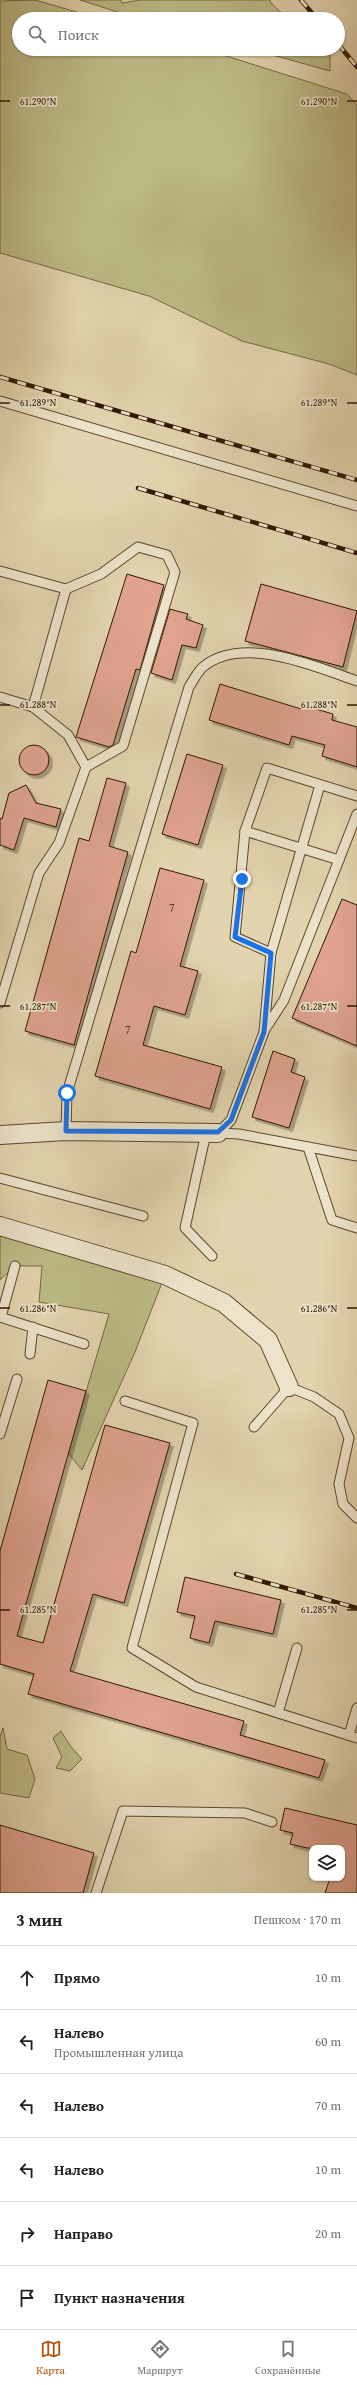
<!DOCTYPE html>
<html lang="ru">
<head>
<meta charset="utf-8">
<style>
  :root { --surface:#fff; --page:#f6f6f6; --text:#202124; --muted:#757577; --line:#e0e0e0; --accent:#b45309 }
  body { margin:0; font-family:"Gentium Book Plus",serif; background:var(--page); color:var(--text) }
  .controls { position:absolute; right:12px; bottom:12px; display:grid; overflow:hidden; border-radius:8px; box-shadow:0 1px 3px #0004 }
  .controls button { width:36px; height:36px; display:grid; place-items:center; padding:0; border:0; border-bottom:1px solid var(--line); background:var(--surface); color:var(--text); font:20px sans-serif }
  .stop { position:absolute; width:12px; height:12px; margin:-9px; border:3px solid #1a73e8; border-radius:50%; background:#fff }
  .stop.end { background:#1a73e8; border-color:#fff; box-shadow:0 1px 4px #0008 }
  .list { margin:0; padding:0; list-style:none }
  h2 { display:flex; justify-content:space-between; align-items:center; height:52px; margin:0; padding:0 16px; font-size:17px }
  h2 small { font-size:13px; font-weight:400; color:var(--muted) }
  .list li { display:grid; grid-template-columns:26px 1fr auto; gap:12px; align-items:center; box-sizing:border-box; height:64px; padding:0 16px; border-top:1px solid var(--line) }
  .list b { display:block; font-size:15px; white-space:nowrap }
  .list p { margin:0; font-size:13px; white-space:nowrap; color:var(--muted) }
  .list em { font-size:13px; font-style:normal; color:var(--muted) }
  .icon { flex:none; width:22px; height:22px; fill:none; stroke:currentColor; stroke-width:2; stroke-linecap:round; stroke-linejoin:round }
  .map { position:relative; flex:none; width:357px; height:1893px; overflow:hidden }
  .search { position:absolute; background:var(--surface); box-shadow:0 1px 3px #0004; left:12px; right:12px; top:12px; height:44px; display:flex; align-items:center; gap:10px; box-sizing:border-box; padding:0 14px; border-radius:22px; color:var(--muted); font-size:15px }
  .sheet { height:436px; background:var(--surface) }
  nav { display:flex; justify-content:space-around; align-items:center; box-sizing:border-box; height:56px; border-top:1px solid var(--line); background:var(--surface); font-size:11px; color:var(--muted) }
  nav a { display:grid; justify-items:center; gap:2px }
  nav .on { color:var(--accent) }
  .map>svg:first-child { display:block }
  .green { fill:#bcba85; stroke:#766842 }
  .building { fill:#e0a390; stroke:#311700; filter:url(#shadow) }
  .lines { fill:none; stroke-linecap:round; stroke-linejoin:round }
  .lane-casing { stroke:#5d462c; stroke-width:11 }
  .street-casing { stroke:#5d462c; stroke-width:20 }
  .lane { stroke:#ece3ca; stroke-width:9 }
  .street { stroke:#ece3ca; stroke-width:18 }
  .rail-casing { stroke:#311700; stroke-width:4.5 }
  .rail { stroke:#ece3ca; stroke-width:3; stroke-dasharray:9; stroke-linecap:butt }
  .route { stroke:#1a73e8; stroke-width:5 }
  .ticks { fill:none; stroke:#311700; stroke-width:1.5 }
  .labels { text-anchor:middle; stroke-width:3.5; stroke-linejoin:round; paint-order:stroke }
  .number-label { font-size:12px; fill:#5d3a24 }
  .ticks-label { font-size:10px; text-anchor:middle; fill:#311700; stroke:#ece3ca; stroke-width:3.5; stroke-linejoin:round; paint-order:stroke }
</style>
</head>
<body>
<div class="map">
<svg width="357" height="1893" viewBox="0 0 357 1893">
  <defs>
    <filter id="shadow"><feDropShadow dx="3.5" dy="3.5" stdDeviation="0" flood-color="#0004"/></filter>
  </defs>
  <rect width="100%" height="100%" fill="#e2d4ae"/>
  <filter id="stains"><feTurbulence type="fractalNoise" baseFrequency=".005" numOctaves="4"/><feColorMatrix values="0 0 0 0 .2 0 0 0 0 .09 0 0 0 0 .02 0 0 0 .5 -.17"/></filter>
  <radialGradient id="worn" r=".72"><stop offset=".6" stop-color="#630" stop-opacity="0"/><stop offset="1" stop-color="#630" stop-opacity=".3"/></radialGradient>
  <g class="green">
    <polygon points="35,0 101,19 19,19 19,49 204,49 347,94 357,105 357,375 329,364 242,341 149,296 0,253 0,1"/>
    <polygon points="80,0 121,0 122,3 140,0 270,0 271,3 288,19 140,19"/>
    <polygon points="236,49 327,49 330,53 330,71 269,54"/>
    <polygon points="0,1226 165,1275 135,1352 82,1470 68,1453 109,1314 39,1302 42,1266 15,1266 0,1280"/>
    <polygon points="3,1728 7,1749 27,1755 35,1779 29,1798 0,1793 0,1737"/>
    <polygon points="61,1731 71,1747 82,1759 70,1771 56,1768 62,1757 53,1738"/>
  </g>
  <g class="building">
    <polygon points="127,574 164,585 140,670 136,669 113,745 109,747 76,737"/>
    <polygon points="261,584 357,611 343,667 245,641"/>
    <polygon points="170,609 188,614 186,619 203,625 196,648 182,645 172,680 151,673"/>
    <polygon points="220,684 301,709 302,705 333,714 332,720 357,727 357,767 322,756 325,745 292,736 289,745 209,720"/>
    <circle cx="34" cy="760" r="15"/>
    <polygon points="187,754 223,765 198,845 162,834"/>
    <polygon points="107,778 126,783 109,846 128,852 74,1045 25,1031 79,838 89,841"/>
    <polygon points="26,785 36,803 61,809 56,827 24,818 14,850 0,845 0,818 2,819 9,793"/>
    <polygon points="160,868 204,880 180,966 198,971 185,1015 154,1006 143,1045 222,1067 210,1109 95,1076 131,951 136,953"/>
    <polygon points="342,899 357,905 357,1046 292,1018"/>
    <polygon points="273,1051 295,1059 291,1072 305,1077 289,1128 252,1117"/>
    <polygon points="48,1380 86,1391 17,1636 43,1643 105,1425 170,1443 124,1603 93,1594 70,1671 244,1721 240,1735 325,1760 319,1778 28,1694 34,1674 0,1664 0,1551"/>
    <polygon points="185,1577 281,1600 273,1634 215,1621 209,1643 190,1638 195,1616 177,1612"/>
    <polygon points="285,1808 357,1825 357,1893 325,1893 330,1878 342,1878 342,1848 307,1848 290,1844 293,1833 280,1830"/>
    <polygon points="0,1825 94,1853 83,1893 0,1893"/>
  </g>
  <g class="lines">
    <defs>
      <g id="lane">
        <polyline points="0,401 357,506"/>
        <polyline points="0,571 66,589 101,574 138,547 167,555 175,572 123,746 86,767"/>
        <polyline points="0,697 33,707 68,735 86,767 59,843 39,873 0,1003"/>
        <polyline points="33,707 66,589"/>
        <polyline points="245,831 339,860"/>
        <polyline points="271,953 235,937 245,831 267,768 357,796"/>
        <polyline points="264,1031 284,1000 357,814"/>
        <path d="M66,1131L67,1093L189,687C193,681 198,671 203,667C243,634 316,667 357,681"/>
        <polyline points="206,1133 185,1228 212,1256"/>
        <polyline points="218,1133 231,1120 264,1032 271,953 320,785"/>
        <polyline points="218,1133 239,1134 357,1156"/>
        <polyline points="308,1147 332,1220 357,1228"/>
        <polyline points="0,1178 143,1216"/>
        <polyline points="0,1317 84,1344"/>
        <polyline points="1,1317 15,1266"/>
        <polyline points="30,1354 33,1327"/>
        <polyline points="125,1401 193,1423 132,1648 196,1687 357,1738"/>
        <polyline points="254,1427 289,1387 314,1397 339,1414 349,1438 339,1484 343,1504 357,1518"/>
        <polyline points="0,1434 17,1379"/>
        <polyline points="278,1713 297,1648"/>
        <polyline points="349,1735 357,1708"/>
        <polyline points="96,1893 123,1811 245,1813 272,1822"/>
      </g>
      <g id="street">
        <polyline points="0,1135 66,1131 218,1133"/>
        <polyline points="0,1226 165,1275 224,1303 268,1340 289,1387"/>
      </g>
    </defs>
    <use href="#lane" class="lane-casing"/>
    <use href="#street" class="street-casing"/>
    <use href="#lane" class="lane"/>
    <use href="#street" class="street"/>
    <defs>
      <g id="rail">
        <polyline points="301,0 317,19"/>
        <polyline points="338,44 357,67"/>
        <polyline points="0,377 357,480"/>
        <polyline points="138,488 357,553"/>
        <polyline points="236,1574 357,1608"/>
      </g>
    </defs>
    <use href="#rail" class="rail-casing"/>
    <use href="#rail" class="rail"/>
  </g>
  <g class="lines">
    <polyline class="route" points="67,1093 66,1131 218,1132 231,1120 264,1032 271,953 235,937 242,879"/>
  </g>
  <path class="ticks" d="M0,101H10M347,101H357M0,403H10M347,403H357M0,705H10M347,705H357M0,1006H10M347,1006H357M0,1308H10M347,1308H357M0,1610H10M347,1610H357"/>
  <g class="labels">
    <g class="number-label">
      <text x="172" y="912">7</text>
      <text x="128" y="1034">7</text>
    </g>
  </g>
  <g class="ticks-label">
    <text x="38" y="105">61.290°N</text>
    <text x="319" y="105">61.290°N</text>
    <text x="38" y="406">61.289°N</text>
    <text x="319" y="406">61.289°N</text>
    <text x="38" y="708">61.288°N</text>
    <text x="319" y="708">61.288°N</text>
    <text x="38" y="1010">61.287°N</text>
    <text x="319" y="1010">61.287°N</text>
    <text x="38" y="1312">61.286°N</text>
    <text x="319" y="1312">61.286°N</text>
    <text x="38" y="1613">61.285°N</text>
    <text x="319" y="1613">61.285°N</text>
  </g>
  <rect width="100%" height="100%" filter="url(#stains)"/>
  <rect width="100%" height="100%" fill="url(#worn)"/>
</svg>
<div class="controls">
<button><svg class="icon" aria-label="layers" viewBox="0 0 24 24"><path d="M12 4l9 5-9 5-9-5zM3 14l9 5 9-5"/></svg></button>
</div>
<div class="stop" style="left:67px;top:1093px"></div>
<div class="stop end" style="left:242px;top:879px"></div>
<div class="search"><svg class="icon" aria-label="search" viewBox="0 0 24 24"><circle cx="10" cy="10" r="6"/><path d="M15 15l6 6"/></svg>Поиск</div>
</div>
<section class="sheet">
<h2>3 мин<small>Пешком · 170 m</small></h2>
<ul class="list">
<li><svg class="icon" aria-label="ahead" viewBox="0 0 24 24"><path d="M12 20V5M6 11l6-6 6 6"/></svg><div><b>Прямо</b></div><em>10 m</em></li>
<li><svg class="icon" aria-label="left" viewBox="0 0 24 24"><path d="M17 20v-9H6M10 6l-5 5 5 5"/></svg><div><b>Налево</b><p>Промышленная улица</p></div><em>60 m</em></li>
<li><svg class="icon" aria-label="left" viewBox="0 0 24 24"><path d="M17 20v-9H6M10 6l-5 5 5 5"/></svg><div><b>Налево</b></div><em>70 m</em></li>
<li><svg class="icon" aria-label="left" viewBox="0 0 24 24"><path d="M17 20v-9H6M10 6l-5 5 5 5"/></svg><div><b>Налево</b></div><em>10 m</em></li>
<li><svg class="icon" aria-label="right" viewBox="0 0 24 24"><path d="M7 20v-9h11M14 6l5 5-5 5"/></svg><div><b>Направо</b></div><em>20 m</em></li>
<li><svg class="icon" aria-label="arrive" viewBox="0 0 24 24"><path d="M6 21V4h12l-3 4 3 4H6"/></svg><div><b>Пункт назначения</b></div></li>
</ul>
</section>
<nav>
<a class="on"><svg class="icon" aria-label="map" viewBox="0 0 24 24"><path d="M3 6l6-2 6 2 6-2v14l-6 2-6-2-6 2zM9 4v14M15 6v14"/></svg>Карта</a>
<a><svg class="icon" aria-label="directions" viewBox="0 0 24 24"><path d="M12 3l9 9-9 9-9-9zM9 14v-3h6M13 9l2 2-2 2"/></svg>Маршрут</a>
<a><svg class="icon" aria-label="saved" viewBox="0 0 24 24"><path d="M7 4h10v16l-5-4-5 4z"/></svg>Сохранённые</a>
</nav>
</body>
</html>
